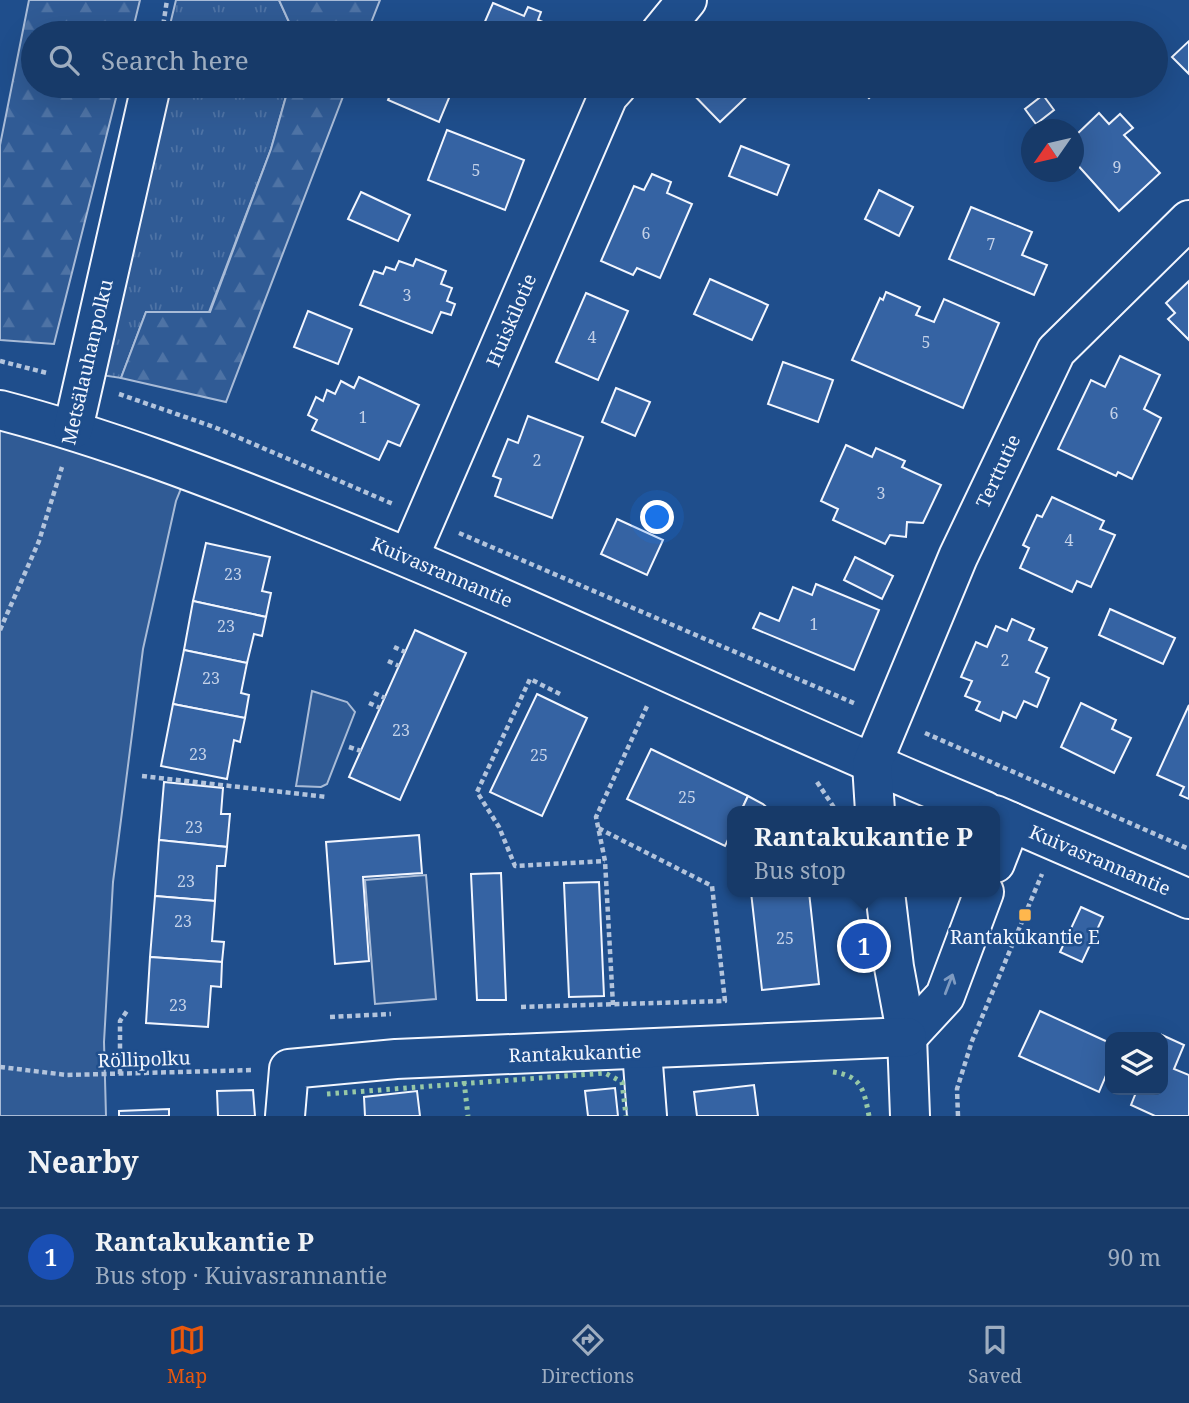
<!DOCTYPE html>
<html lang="en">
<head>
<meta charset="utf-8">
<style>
  :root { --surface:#173a69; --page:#244571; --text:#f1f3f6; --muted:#9eadc0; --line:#36547d; --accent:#ea580c }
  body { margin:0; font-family:"Noto Serif",serif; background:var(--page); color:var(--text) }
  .controls { position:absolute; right:21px; bottom:21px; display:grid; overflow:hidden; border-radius:14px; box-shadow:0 7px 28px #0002 }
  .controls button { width:63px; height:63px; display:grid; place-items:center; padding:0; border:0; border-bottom:2px solid var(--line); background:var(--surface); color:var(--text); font:35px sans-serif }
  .compass { position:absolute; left:1021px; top:119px; width:63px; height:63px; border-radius:50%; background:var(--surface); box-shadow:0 7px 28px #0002; rotate:236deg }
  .you { position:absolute; left:658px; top:518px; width:24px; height:24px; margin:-18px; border:5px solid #fff; border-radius:50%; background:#1a73e8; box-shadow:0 0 0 10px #1a73e833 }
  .badge { display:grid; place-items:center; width:46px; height:46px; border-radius:50%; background:var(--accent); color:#fff; font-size:23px; font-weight:700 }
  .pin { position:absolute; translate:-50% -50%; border:4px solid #fff; box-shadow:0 2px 7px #0006 }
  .popup { position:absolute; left:727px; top:806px; width:273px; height:91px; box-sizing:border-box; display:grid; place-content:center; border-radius:14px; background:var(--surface); filter:drop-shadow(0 2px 5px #0005); font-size:23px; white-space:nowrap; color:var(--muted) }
  .popup b { font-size:26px; color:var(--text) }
  .popup::after { content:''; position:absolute; left:50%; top:100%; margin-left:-14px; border:14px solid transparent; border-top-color:var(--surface) }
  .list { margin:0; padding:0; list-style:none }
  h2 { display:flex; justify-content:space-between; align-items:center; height:91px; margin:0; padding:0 28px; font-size:30px }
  h2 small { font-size:23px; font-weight:400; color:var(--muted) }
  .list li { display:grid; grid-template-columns:46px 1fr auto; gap:21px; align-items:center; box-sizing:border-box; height:98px; padding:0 28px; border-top:2px solid var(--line) }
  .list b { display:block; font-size:26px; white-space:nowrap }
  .list p { margin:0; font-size:23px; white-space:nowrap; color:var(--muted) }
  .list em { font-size:23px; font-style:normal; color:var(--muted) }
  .icon { flex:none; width:38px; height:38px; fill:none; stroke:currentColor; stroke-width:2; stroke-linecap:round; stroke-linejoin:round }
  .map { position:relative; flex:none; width:1189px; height:1116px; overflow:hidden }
  .search { position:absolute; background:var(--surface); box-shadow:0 7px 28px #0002; left:21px; right:21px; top:21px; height:77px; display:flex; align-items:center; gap:18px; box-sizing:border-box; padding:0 24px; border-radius:38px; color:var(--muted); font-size:26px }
  .sheet { height:189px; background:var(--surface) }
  nav { display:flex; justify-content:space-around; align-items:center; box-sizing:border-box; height:98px; border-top:2px solid var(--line); background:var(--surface); font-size:19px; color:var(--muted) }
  nav a { display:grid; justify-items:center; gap:4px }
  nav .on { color:var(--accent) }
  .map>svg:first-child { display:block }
  .grass { fill:url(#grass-tufts); stroke:#a8bbd7; stroke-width:2 }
  .forest { fill:url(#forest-firs); stroke:#a8bbd7; stroke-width:2 }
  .built { fill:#305b95; stroke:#a8bbd7; stroke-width:2 }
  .building { fill:#3563a3; stroke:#f2f6ff; stroke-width:2 }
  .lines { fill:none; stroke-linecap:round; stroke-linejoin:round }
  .minor-casing { stroke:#f2f6ff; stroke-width:42 }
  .path { stroke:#b3c4dc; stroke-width:4.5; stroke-dasharray:5 3.5; stroke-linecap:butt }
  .minor { stroke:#1f4e8c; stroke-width:38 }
  .hedge { stroke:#97c8a6; stroke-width:5; stroke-dasharray:3.5 5; stroke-linecap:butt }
  .oneway { stroke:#7e9ac0 }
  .poi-dot { fill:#ffb74d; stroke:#1f4e8c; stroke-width:2.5 }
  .labels { text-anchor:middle; stroke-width:5; stroke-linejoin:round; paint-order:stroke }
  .number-label { font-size:16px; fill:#c3d1e8 }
  .street-label { font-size:19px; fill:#f2f6ff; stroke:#1f4e8c }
  .poi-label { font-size:19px; fill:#f2f6ff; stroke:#1f4e8c }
</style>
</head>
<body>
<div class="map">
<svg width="1189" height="1116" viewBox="0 0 1189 1116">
  <defs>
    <pattern id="grass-tufts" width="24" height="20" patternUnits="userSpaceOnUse" patternTransform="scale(1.75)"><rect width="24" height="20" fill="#305b95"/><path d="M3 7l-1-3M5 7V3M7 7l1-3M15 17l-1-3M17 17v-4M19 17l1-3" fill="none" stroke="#4e73a5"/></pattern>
    <pattern id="forest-firs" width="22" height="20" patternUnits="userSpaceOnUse" patternTransform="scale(1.75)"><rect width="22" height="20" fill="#305b95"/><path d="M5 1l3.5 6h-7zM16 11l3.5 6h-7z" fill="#4e73a5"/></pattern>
  </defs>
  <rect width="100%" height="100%" fill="#1f4e8c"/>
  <g class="grass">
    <polygon points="176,0 279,0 294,33 168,33"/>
    <polygon points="157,86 289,86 271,149 209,312 146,312 121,378 101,375"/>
  </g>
  <g class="forest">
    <polygon points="29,0 140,0 132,33 33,33 33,86 119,86 54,344 0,340 0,145"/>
    <polygon points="279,0 380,0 367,33 294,33"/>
    <polygon points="289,86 347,86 226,402 121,378 146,312 210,312 271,149"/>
  </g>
  <g class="built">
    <polygon points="0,428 57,443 182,486 176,501 143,649 113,882 104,1042 106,1116 0,1116"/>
    <polygon points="312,691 347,702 355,712 327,784 321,787 296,786"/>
    <polygon points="426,875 436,999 375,1004 365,880"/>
  </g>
  <g class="building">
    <polygon points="493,3 524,16 528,7 541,12 538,20 569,33 480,33"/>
    <polygon points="1189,41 1189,74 1172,57"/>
    <polygon points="394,86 454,86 439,122 388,100"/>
    <polygon points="685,86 758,86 720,122"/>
    <polygon points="857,86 882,86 869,98"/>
    <polygon points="1043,95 1054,110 1036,124 1025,109"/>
    <polygon points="1099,113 1109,124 1120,114 1133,128 1124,135 1160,173 1119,211 1074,161 1074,137"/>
    <polygon points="447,130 524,160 505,210 428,180"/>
    <polygon points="741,146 789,165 777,195 729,176"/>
    <polygon points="652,174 671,182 667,193 692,204 660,278 637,268 633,275 601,261 634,186 644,190"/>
    <polygon points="879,190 913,207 899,236 865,219"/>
    <polygon points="361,192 410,215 398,241 348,219"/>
    <polygon points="971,207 1032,232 1022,255 1047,265 1034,295 949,259"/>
    <polygon points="416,259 446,271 441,284 452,288 447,301 455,304 451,315 441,312 432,333 360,305 374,271 383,274 386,267 395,270 399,261 413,266"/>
    <polygon points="710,279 768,305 752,340 694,314"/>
    <polygon points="1189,281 1189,340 1168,319 1175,313 1166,303"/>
    <polygon points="886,292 920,307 916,315 934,322 944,299 999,323 963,408 852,360 880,298 883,300"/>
    <polygon points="586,293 628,311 598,380 556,362"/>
    <polygon points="308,311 352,329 338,364 294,347"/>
    <polygon points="1120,356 1160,375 1144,409 1161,418 1132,479 1118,472 1116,476 1058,449 1091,380 1105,387"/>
    <polygon points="783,362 833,380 818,422 768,404"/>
    <polygon points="359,377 419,405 400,446 388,441 379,460 312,430 317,420 308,415 316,397 323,401 327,390 335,394 341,381 354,388"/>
    <polygon points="616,388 650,402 635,436 602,422"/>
    <polygon points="528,416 583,437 552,518 495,496 501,479 493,476 508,439 518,443"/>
    <polygon points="846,445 872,457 876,448 905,461 902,467 941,485 923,523 907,522 906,537 890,535 885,544 833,520 838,509 821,501"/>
    <polygon points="1052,497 1104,521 1100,529 1115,535 1091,587 1077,581 1072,592 1020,568 1029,548 1023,545 1037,515 1042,517"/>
    <polygon points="617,519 663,540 647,575 601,554"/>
    <polygon points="206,543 270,557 262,591 271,593 266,617 193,601"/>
    <polygon points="855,557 893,576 882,599 844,580"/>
    <polygon points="816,584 879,610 854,670 753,628 760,613 779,621 793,587 812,595"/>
    <polygon points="193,601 266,617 262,636 254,634 247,663 184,650"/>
    <polygon points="1110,609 1175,638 1163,664 1099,635"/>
    <polygon points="1012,619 1034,629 1029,640 1047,648 1036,672 1049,678 1037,707 1024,701 1016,718 1003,712 1000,721 976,710 980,702 965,696 972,681 961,677 976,642 987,647 996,626 1007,631"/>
    <polygon points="415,630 466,653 400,800 349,777"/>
    <polygon points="184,650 247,663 241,693 249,695 245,718 173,704"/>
    <polygon points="537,694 587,718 542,816 490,792"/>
    <polygon points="1081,703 1116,720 1112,729 1131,738 1114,773 1061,747"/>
    <polygon points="173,704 245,718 240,742 234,740 227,779 161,766"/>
    <polygon points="1189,705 1189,799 1180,795 1184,787 1157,775"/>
    <polygon points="651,749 748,796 741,811 733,811 733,829 725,846 627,799"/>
    <polygon points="164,782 223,788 221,814 230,814 227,847 159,840"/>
    <polygon points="748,796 763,804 771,811 741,811"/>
    <polygon points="419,835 422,873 363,877 369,961 335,964 326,842"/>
    <polygon points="159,840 227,847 225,866 217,866 215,901 155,896"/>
    <polygon points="501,873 506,1000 477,1000 471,874"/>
    <polygon points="599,882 604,996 569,997 564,883"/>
    <polygon points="751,892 809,892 819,984 762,990"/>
    <polygon points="155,896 215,901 212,941 224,942 222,962 150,957"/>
    <polygon points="1081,907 1103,917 1082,962 1060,952"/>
    <polygon points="150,957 222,962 221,987 211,986 208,1027 146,1023"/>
    <polygon points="1040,1011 1110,1043 1110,1066 1099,1092 1019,1056"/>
    <polygon points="1162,1035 1184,1045 1174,1069 1189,1075 1189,1116 1155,1116 1131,1105 1137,1090 1163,1090"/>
    <polygon points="754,1085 758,1116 697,1116 694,1092"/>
    <polygon points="615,1088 618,1116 588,1116 585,1091"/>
    <polygon points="253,1090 255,1116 218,1116 217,1091"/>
    <polygon points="417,1091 420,1116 365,1116 364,1097"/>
    <polygon points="169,1109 169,1116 119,1116 119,1111"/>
  </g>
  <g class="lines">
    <defs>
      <g id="minor">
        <polyline points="660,33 687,0"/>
        <path d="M0,410C107,438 211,478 313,519C540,609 759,718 985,811"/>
        <polyline points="73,429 151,86"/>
        <polyline points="409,557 608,96 617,86"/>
        <polyline points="875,811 872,764 958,557 1056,351 1189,220"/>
        <polyline points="995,815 1189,899"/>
        <polyline points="995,863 1011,822"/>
        <polyline points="885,892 894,967 907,1037 910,1116"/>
        <polyline points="907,1037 945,996 984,892"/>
        <polyline points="642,1051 647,1116"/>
        <polyline points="285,1116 289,1069 396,1059 907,1037"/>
      </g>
    </defs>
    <use href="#minor" class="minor-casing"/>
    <g class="path">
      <polyline points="162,33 167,0"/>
      <polyline points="0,361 47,373"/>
      <polyline points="119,394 214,427 393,504"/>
      <polyline points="459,533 856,704"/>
      <polyline points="0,630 39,541 62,467"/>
      <polyline points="394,647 405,652"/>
      <polyline points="388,661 399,666"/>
      <polyline points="374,693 385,698"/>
      <polyline points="560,694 530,679 477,792 499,827 515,866 605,861"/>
      <polyline points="369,703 380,708"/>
      <polyline points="925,733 1189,849"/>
      <polyline points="349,747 361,751"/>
      <polyline points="142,776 327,797"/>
      <polyline points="817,782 835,809"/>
      <polyline points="613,1005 605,861 596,817 648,704"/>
      <polyline points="521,1007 725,1001 712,886 598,828"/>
      <polyline points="330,1017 391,1014"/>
      <polyline points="0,1067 67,1075 254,1070"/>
      <polyline points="120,1074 120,1021 127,1011"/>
      <polyline points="958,1116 957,1089 972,1041 1042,874"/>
    </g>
    <use href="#minor" class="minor"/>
    <g class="hedge">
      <path d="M833,1072C862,1076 864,1090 869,1116"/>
      <polyline points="464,1081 468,1116"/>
      <polyline points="327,1094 605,1073 622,1082 626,1116"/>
    </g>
  </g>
  <defs><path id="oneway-shaft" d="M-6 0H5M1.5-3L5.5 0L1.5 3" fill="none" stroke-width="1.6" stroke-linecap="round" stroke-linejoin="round" transform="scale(1.75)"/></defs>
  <use class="oneway" href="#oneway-shaft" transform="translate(949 984) rotate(-69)"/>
  <rect class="poi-dot" x="1018" y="908" width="14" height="14" rx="3.5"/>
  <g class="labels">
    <g class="number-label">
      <text x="1117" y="173">9</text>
      <text x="476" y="176">5</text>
      <text x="646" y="239">6</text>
      <text x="991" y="250">7</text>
      <text x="407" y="301">3</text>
      <text x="592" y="343">4</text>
      <text x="926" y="348">5</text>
      <text x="1114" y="419">6</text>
      <text x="363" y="423">1</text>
      <text x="537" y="466">2</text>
      <text x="881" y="499">3</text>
      <text x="1069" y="546">4</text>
      <text x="233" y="580">23</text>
      <text x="814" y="630">1</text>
      <text x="226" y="632">23</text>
      <text x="1005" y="666">2</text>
      <text x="211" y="684">23</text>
      <text x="401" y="736">23</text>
      <text x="198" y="760">23</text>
      <text x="539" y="761">25</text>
      <text x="687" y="803">25</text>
      <text x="194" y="833">23</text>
      <text x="186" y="887">23</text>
      <text x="183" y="927">23</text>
      <text x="785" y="944">25</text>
      <text x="178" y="1011">23</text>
    </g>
    <g class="street-label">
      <text transform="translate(511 320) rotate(-67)" y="7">Huiskilotie</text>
      <text transform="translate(87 362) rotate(-77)" y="7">Metsälauhanpolku</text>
      <text transform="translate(998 471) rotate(-65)" y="7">Terttutie</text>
      <text transform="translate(442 572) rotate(23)" y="7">Kuivasrannantie</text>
      <text transform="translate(1100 860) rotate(23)" y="7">Kuivasrannantie</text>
      <text transform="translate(575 1053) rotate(-2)" y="7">Rantakukantie</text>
      <text transform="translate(144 1059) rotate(-2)" y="7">Röllipolku</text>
    </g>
    <g class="poi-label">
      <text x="1025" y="944">Rantakukantie E</text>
    </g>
  </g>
</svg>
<div class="controls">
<button><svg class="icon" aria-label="layers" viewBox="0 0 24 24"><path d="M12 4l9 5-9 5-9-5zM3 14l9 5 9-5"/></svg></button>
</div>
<svg class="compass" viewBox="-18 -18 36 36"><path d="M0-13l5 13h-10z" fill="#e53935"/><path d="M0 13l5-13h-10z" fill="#9eadc0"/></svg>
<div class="you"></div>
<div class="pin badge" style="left:864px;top:946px;background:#1a4fb4">1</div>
<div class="popup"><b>Rantakukantie P</b>Bus stop</div>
<div class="search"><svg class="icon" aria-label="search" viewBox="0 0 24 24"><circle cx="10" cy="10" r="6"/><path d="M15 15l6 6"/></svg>Search here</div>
</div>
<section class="sheet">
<h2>Nearby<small></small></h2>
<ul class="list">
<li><span class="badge" style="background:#1a4fb4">1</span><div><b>Rantakukantie P</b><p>Bus stop · Kuivasrannantie</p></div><em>90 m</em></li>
</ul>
</section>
<nav>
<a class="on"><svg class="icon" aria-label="map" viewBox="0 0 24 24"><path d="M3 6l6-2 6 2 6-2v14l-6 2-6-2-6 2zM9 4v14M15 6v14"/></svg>Map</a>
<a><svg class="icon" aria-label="directions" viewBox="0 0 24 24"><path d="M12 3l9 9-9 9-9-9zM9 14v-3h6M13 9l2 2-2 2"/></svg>Directions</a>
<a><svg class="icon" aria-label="saved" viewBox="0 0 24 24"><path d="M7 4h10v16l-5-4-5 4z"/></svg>Saved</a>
</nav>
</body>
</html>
